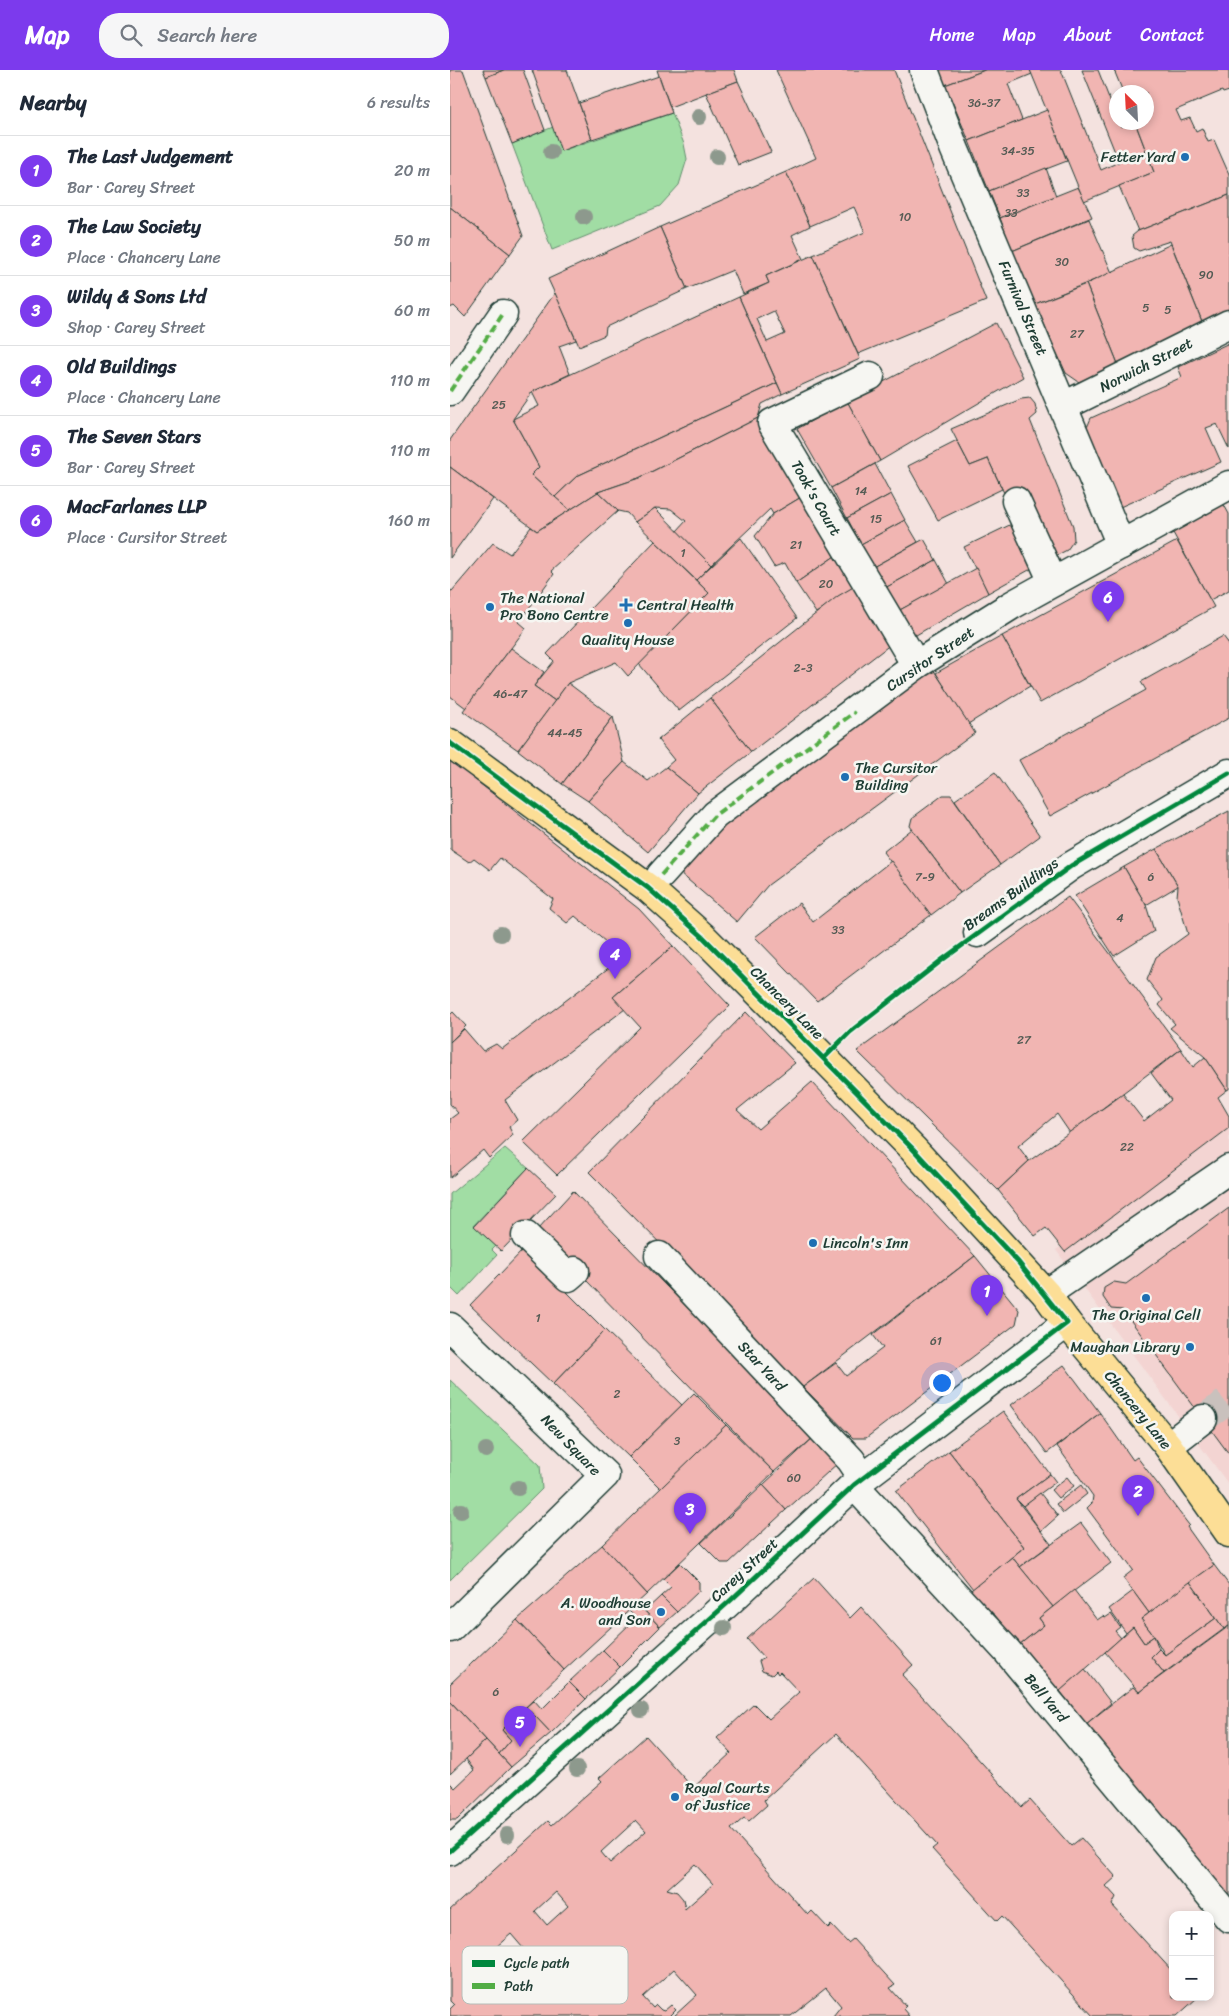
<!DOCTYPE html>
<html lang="en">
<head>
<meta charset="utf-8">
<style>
  :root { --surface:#fff; --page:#f6f6f7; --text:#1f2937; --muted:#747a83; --line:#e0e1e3; --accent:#7c3aed }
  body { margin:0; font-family:Sriracha,sans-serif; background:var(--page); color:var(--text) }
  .controls { position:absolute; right:15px; bottom:15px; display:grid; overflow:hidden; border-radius:10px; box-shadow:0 2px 8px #0003 }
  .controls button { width:45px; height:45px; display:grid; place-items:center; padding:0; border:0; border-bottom:1px solid var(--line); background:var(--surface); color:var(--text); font:25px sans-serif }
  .compass { position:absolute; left:659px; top:15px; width:45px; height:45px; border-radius:50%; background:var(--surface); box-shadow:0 2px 8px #0003; rotate:336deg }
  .you { position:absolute; left:491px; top:1312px; width:18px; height:18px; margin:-12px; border:4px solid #fff; border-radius:50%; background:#1a73e8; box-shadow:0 0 0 8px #1a73e833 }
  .badge { display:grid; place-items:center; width:32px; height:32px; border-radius:50%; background:var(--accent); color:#fff; font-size:16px; font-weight:700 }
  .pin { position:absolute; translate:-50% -41px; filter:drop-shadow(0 1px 2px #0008) }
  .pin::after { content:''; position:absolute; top:26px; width:18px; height:15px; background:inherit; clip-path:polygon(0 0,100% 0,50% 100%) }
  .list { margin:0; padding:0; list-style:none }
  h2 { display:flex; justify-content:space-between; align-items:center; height:65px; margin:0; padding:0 20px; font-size:21px }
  h2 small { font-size:16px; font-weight:400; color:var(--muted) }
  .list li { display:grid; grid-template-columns:32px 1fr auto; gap:15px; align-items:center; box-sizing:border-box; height:70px; padding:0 20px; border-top:1px solid var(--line) }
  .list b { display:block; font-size:19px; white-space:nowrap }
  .list p { margin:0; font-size:16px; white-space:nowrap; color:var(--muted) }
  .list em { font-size:16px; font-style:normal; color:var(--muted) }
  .icon { flex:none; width:28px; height:28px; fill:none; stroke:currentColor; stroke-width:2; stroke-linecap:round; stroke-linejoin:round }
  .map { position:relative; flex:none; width:779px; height:1946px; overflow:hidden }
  header { display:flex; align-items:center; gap:30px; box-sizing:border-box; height:70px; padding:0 25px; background:var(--accent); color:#fff }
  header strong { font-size:24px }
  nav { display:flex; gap:28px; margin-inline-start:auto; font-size:18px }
  .search { width:350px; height:45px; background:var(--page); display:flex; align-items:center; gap:12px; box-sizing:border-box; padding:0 18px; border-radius:20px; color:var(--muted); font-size:19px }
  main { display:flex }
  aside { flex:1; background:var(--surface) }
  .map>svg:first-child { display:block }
  .built { fill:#f3d4d2 }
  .green { fill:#a1dda4; stroke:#608d6c }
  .building { fill:#f1b5b2; stroke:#1f3d34; fill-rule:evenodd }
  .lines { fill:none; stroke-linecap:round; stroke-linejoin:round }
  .minor-tunnel { stroke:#c9c1bd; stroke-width:28; stroke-dasharray:28 14; stroke-linecap:butt }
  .minor-casing { stroke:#1f3d34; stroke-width:31 }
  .major-casing { stroke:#1f3d34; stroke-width:31 }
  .minor { stroke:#f6f6f2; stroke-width:28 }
  .major { stroke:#fcde96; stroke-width:28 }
  .quiet { stroke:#52ad45; stroke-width:4; stroke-dasharray:8 4; stroke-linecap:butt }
  .cycleway-casing { stroke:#f6f6f2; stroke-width:8 }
  .cycleway { stroke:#00873e; stroke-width:5 }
  .tree { fill:#8d998d }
  .poi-dot { fill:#1f6fb2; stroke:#f6f6f2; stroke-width:2 }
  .labels { text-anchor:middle; stroke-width:5; stroke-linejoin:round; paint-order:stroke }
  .number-label { font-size:12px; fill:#545b54 }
  .poi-label { font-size:15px; fill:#1f3d34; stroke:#f6f6f2; text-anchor:start }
  .street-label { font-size:15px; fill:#1f3d34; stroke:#f6f6f2 }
  .key { fill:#f6f6f2; stroke:#b6beb9; stroke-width:1 }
  .key-label { font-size:14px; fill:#1f3d34 }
</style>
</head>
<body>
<header>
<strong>Map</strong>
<div class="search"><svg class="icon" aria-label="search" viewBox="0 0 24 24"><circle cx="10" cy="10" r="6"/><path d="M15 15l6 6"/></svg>Search here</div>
<nav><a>Home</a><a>Map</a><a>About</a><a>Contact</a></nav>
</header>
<main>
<aside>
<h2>Nearby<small>6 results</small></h2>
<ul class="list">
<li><span class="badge">1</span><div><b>The Last Judgement</b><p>Bar · Carey Street</p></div><em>20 m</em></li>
<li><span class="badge">2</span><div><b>The Law Society</b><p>Place · Chancery Lane</p></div><em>50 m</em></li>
<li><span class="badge">3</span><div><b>Wildy &amp; Sons Ltd</b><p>Shop · Carey Street</p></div><em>60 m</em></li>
<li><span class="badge">4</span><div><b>Old Buildings</b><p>Place · Chancery Lane</p></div><em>110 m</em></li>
<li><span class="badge">5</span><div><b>The Seven Stars</b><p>Bar · Carey Street</p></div><em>110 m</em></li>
<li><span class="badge">6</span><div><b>MacFarlanes LLP</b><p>Place · Cursitor Street</p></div><em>160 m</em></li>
</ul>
</aside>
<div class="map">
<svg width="779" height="1946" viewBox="0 0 779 1946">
  <rect width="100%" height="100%" fill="#f4e2df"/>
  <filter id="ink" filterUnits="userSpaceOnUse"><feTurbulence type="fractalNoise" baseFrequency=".02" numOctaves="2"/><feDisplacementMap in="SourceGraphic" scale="10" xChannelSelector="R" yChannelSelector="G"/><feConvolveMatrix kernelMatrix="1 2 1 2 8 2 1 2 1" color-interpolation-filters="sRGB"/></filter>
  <g filter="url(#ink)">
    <polygon class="built" points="777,1058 779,1061 779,1415 606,1180"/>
    <g class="green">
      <polygon points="222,43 234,74 237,89 229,115 210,136 102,180 62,74 103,57 111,81"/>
      <polygon points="55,1078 78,1098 24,1155 46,1176 42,1180 47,1185 9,1226 0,1217 0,1124"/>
      <polygon points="0,1310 90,1395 92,1419 0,1510"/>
    </g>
    <g class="building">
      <polygon points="0,0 13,0 73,166 60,184 0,137"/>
      <polygon points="33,0 54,0 36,7"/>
      <polygon points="54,0 73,0 95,60 62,74 36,7"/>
      <polygon points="82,0 117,0 142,69 111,81"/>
      <polygon points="207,0 284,0 288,11 220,37"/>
      <polygon points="326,0 444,0 536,231 408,284 363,185 415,162 404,137 360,156 336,102 366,88"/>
      <polygon points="488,0 535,0 495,15"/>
      <polygon points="535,0 580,0 582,4 558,14 572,50 519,71 495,15"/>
      <polygon points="580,0 611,0 651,100 669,92 632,0 648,0 666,46 666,52 669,52 671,57 685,52 704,102 634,131"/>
      <polygon points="664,0 779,0 779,21 773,23 772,21 726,40 731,51 740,48 746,61 752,58 758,72 764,70 779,104 779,125 688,161 669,116 704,102 685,52 696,52 696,22 673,22"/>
      <polygon points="209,6 222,43 142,69 129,33"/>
      <polygon points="288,11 321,82 288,95 256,23"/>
      <polygon points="597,40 617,91 539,121 519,71"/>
      <polygon points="596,98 606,126 550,148 539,121"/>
      <polygon points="336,102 360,156 342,165 353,189 316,206 319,213 293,224 283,200 237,219 210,157"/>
      <polygon points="628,117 642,147 562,181 550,148"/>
      <polygon points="779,125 779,242 753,254 720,171 689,181 684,178 682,166 688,161"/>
      <polygon points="0,137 60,184 15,247 4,236 0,238"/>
      <polygon points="639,149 662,203 585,234 562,181"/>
      <polygon points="210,157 237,219 156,257 155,265 129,276 98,209"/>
      <polygon points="721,174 753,254 668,294 636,214"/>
      <path d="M363,185L410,289L332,324L289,227L319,213L316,206ZM324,241L335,264L317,272L307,249Z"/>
      <polygon points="636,214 668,294 629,312 616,303 585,234"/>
      <polygon points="105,223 126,270 109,276 120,304 82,322 63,349 89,397 81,405 120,440 87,461 0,397 0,370"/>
      <polygon points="289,227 327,313 127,406 105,427 81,405 89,397 63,349 89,336 82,322"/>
      <polygon points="546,253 573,307 430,391 397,331"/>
      <polygon points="779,273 779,379 767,354 756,358 771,392 670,437 636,360 641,348 732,307 728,297"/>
      <polygon points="327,313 332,324 312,334 308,348 189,408 148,422 120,440 105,427 127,406"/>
      <polygon points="580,328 585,334 587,344 580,350 623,456 624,470 617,480 588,495 538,389 520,396 501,359 571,329"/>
      <polygon points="397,331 430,391 381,418 347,359"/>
      <polygon points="308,348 353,426 323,444 320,439 261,495 227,461 236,451 221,439 205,438 185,452 177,443 168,441 148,422 189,408"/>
      <polygon points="507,371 520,396 538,389 552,419 488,450 458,396"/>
      <polygon points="425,394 441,424 397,448 381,418"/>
      <polygon points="0,397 43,429 0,488"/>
      <polygon points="148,422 168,441 101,501 104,504 69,552 76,558 16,638 0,626 0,520 2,521 43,473 60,484 81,457 87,461"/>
      <polygon points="441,424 455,450 411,474 397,448"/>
      <polygon points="353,426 388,484 346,513 335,493 324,497 305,466 323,444"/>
      <polygon points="773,433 779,444 779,520 760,530 722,461"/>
      <polygon points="205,438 261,495 246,510 185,452"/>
      <polygon points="455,450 468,472 423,497 411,474"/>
      <polygon points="568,451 588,495 538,523 514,477"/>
      <polygon points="291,468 347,548 229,641 189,594 259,523 246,510"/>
      <polygon points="474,469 486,490 435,518 423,497"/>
      <polygon points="205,471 259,523 178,606 166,592 118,613 105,631 84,616 104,591 97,584"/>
      <polygon points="727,471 764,537 590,633 552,566"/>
      <polygon points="388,484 405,516 366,543 346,513"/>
      <polygon points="486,490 499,514 448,541 435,518"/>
      <polygon points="526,498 538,523 461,568 448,541"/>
      <polygon points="405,516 441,574 301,682 260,628 388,526"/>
      <polygon points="552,566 580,616 518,654 486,603"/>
      <polygon points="773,566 779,574 779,648 600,746 569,690 696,620 691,612"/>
      <polygon points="61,578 94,602 84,616 105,631 68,680 13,641"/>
      <polygon points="479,593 525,663 318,815 287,852 223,797 266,751"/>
      <polygon points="118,613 163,647 112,714 68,680"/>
      <polygon points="260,628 301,682 248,723 216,697 224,690 208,670"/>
      <polygon points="163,647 174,692 138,731 112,714"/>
      <polygon points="0,690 189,839 223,876 163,927 175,939 55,1030 67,1050 59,1057 63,1065 39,1088 33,1080 0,1108 0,1049 8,1043 0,1034 0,972 14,959 33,981 46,974 52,979 169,890 169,883 125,846 117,853 99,838 103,829 50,788 40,800 24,788 19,792 1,780"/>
      <polygon points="174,692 198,711 216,697 248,723 198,782 138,731"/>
      <polygon points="545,702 590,766 550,795 505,730"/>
      <polygon points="493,725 501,725 550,795 510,823 460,756 462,748"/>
      <polygon points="779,741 779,1019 777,1020 755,987 720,958 725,954 709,935 713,930 697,910 706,887 738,864 727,827 728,816 706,779"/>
      <polygon points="462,759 510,823 481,845 433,782"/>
      <polygon points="706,779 728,816 696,835 674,797"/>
      <polygon points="441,791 481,845 367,931 305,867 349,833 363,852"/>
      <polygon points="674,797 696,835 704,861 664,886 625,826"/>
      <polygon points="618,827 731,979 620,1063 607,1044 568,1076 579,1091 548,1120 407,981"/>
      <polygon points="223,876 280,936 107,1105 73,1072 190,957 163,927"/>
      <polygon points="3,942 16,956 0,972 0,945"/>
      <polygon points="296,942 345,993 287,1040 308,1059 362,1012 525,1186 353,1317 139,1102"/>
      <polygon points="731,979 743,997 755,987 777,1020 768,1027 779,1046 779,1058 615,1182 596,1158 585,1166 548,1120 579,1091 673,1024 694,1051 721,1030 701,1003"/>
      <polygon points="78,1098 106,1124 51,1181 24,1156"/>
      <polygon points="123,1121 364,1367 324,1402 87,1160"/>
      <polygon points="779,1138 779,1384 673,1240 661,1239 653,1227 654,1218 664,1212 676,1214"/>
      <polygon points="74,1179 155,1260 103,1314 20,1235"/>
      <polygon points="525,1186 569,1240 566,1254 416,1368 403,1368 353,1317 386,1293 396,1306 433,1278 423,1265"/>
      <polygon points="155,1260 232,1335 179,1387 103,1314"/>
      <polygon points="614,1295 650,1343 597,1383 561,1335"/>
      <polygon points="244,1323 276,1355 211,1419 179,1387"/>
      <polygon points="553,1341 600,1404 566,1429 601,1474 570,1497 562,1487 574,1477 499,1381"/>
      <polygon points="650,1343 683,1390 687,1387 739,1455 737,1457 764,1495 699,1543 673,1508 683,1500 637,1438 642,1433 643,1426 607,1376"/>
      <polygon points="276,1355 324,1402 197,1524 152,1475"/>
      <polygon points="364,1367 389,1392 336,1440 313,1415"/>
      <polygon points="499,1381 574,1477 523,1519 446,1421"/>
      <polygon points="600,1404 606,1412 573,1436 566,1429"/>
      <polygon points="617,1407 624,1416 608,1428 601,1420"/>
      <polygon points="313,1415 336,1440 279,1493 271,1493 251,1473"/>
      <polygon points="631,1415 637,1424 613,1443 606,1434"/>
      <polygon points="590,1423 608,1446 591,1461 573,1436"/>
      <polygon points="631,1453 661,1493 603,1537 570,1497"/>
      <polygon points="152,1475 197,1524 114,1600 67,1550"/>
      <polygon points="562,1487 603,1537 589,1548 594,1555 569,1575 544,1544 542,1546 521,1520"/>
      <polygon points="230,1493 249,1512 249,1521 227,1542 211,1526 221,1517 213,1509"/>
      <polygon points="764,1495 779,1515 779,1556 774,1559 740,1512"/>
      <path d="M364,1508L400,1548L411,1537L463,1595L452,1605L572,1737L580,1730L621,1776L631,1768L666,1807L656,1816L666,1827L662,1835L723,1902V1927L747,1928L727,1946H643L552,1846L547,1851L482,1779L487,1775L386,1664L314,1730L317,1735L299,1751L294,1748L281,1759L358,1845L362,1841L378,1858L381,1855L398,1873L403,1869L445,1915L440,1918L456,1936L453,1939L459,1946H383L391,1936L376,1918L341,1946H224L247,1925L224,1899L193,1927L203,1938L206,1935L211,1940L214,1941L221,1935L226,1940L220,1946H0V1939L4,1935L0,1931V1840L98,1751L102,1755L152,1711L149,1708L196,1666L243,1718L281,1683L267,1668L304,1634L319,1649L349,1622L330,1602L328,1604L326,1601L322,1605L312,1601L309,1591L314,1588L297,1569ZM186,1750L196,1761L160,1793L151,1782ZM245,1794L263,1814L235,1839L233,1829L227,1822L217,1819ZM106,1822L118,1836L97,1855L85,1841ZM61,1864L73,1878L51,1898L38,1884Z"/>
      <polygon points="740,1512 766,1548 715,1585 704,1566 691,1549"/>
      <polygon points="624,1520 647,1550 653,1546 655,1548 661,1544 670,1557 665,1561 671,1568 607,1624 569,1575 594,1555 589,1548"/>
      <polygon points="683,1521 699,1543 691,1549 704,1566 694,1573 683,1557 676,1563 659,1539"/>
      <polygon points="211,1526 227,1542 210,1557 195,1541"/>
      <polygon points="187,1533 210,1557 170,1597 153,1580 186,1548 179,1541"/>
      <polygon points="766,1548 774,1559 714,1603 701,1587 709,1579 715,1585"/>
      <polygon points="67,1550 114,1600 52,1660 61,1670 49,1684 0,1631 0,1614"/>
      <polygon points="779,1556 779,1831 674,1708 636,1654 683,1617 689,1622"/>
      <polygon points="683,1557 694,1573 704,1566 709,1579 701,1587 714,1603 689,1622 655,1582"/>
      <polygon points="153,1580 170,1597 136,1629 119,1612"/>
      <polygon points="635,1599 661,1633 636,1654 610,1621"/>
      <polygon points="119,1612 136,1629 101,1663 76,1637 84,1630 92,1639"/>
      <polygon points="0,1631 36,1670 0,1704"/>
      <polygon points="85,1646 101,1663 61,1697 49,1684 61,1670 52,1660 61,1651 70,1661"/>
      <polygon points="36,1670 61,1697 7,1750 0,1750 0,1713 5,1718 24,1700 16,1689"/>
    </g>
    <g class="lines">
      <polyline class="minor-tunnel" points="753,1349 779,1330"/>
      <defs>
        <g id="minor">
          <polyline points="474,0 504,78 671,475"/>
          <polyline points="420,306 322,353 466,595"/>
          <polyline points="0,321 53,244"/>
          <polyline points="614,336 779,254"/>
          <polyline points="566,431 603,512"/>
          <polyline points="211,805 265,745 466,595 562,535 779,415"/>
          <polyline points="528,863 621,796 779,703"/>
          <polyline points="76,1166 118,1207 125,1201"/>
          <polyline points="209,1186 401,1390 413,1408"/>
          <polyline points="596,1224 779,1099"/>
          <polyline points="0,1257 155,1405 0,1558"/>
          <polyline points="718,1376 753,1349"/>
          <polyline points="404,1415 557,1581 779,1848"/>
          <polyline points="0,1781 281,1530 404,1415 617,1253"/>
        </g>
        <polyline id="major" points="0,673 198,818 252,866 374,988 463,1079 596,1224 617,1253 718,1376 779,1463"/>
      </defs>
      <use href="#minor" class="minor-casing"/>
      <use href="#major" class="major-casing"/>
      <use href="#minor" class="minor"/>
      <use href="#major" class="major"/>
      <g class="quiet">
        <polyline points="0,321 53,244"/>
        <polyline points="211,805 265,745 405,642"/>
      </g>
      <defs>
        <g id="cycleway">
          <polyline points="0,673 198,818 252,866 463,1079 568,1192 617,1253 404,1415 281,1530 0,1781"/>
          <polyline points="374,988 400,962 492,890 621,796 779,703"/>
        </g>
      </defs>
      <use href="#cycleway" class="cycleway-casing"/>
      <use href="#cycleway" class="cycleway"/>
    </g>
    <g class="tree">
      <circle cx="249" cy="47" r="8"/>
      <circle cx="101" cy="82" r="8"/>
      <circle cx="267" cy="87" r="8"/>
      <circle cx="134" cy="147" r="8"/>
      <circle cx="51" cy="864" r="8"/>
      <circle cx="36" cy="1380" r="8"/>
      <circle cx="68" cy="1418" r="8"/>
      <circle cx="11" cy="1441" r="8"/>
      <circle cx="274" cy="1558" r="8"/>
      <circle cx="191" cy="1640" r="8"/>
      <circle cx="127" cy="1699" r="8"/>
      <circle cx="57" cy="1765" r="8"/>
    </g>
  </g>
  <g class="poi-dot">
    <circle cx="735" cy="87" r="5"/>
    <path d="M173.5 527.5h5v5h5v5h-5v5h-5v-5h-5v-5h5z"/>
    <circle cx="40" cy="537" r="5"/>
    <circle cx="178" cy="553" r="5"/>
    <circle cx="395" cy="707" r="5"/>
    <circle cx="363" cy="1173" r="5"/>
    <circle cx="696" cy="1228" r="5"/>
    <circle cx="740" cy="1277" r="5"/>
    <circle cx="211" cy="1542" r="5"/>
    <circle cx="225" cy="1727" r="5"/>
  </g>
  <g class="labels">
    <g class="number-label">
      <text x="534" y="37">36-37</text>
      <text x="568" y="85">34-35</text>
      <text x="573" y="127">33</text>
      <text x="561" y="147">33</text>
      <text x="455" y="151">10</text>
      <text x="612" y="196">30</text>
      <text x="756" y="209">90</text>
      <text x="696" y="242">5</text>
      <text x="718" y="244">5</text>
      <text x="627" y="268">27</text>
      <text x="49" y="339">25</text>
      <text x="411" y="425">14</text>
      <text x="426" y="453">15</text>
      <text x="346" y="479">21</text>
      <text x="233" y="487">1</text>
      <text x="376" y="518">20</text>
      <text x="353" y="602">2-3</text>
      <text x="60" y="628">46-47</text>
      <text x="115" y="667">44-45</text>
      <text x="475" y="811">7-9</text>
      <text x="701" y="811">6</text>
      <text x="670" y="852">4</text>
      <text x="388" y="864">33</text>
      <text x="574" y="974">27</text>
      <text x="677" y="1081">22</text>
      <text x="88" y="1252">1</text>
      <text x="486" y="1275">61</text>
      <text x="167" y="1328">2</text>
      <text x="227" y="1375">3</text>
      <text x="344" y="1412">60</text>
      <text x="46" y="1626">6</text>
    </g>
    <g class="poi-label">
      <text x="725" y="92" text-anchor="end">Fetter Yard</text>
      <text x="50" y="533">The National<tspan x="50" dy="17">Pro Bono Centre</tspan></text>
      <text x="187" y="540">Central Health</text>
      <text x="178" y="575" text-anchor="middle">Quality House</text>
      <text x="405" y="703">The Cursitor<tspan x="405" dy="17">Building</tspan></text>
      <text x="373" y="1178">Lincoln's Inn</text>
      <text x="696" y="1250" text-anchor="middle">The Original Cell</text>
      <text x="730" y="1282" text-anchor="end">Maughan Library</text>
      <text x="201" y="1538" text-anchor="end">A. Woodhouse<tspan x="201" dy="17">and Son</tspan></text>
      <text x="235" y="1723">Royal Courts<tspan x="235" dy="17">of Justice</tspan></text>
    </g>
    <g class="street-label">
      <text transform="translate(573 238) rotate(67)" y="5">Furnival Street</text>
      <text transform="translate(696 295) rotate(-27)" y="5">Norwich Street</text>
      <text transform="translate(366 428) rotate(60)" y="5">Took's Court</text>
      <text transform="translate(480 589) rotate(-34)" y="5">Cursitor Street</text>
      <text transform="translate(561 824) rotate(-36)" y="5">Breams Buildings</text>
      <text transform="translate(337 933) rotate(45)" y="5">Chancery Lane</text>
      <text transform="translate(312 1296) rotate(47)" y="5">Star Yard</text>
      <text transform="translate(688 1340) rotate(51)" y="5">Chancery Lane</text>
      <text transform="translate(121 1375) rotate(46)" y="5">New Square</text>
      <text transform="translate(294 1500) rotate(-43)" y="5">Carey Street</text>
      <text transform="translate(596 1628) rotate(50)" y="5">Bell Yard</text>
    </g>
  </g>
  <rect x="12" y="1876" width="166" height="58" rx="8" class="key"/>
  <rect x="22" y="1890" width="23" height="7" fill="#00873e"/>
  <rect x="22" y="1913" width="23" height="6" fill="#52ad45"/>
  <g class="key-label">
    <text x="54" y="1898">Cycle path</text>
    <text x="54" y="1921">Path</text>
  </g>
</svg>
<div class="controls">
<button>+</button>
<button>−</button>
</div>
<svg class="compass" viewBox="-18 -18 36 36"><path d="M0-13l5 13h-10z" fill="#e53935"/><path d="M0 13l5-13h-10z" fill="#747a83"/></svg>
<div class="you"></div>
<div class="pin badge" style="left:537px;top:1246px">1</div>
<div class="pin badge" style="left:688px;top:1446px">2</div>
<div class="pin badge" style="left:240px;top:1464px">3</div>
<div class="pin badge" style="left:165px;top:909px">4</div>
<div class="pin badge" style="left:70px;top:1677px">5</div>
<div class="pin badge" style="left:658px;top:552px">6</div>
</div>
</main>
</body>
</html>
